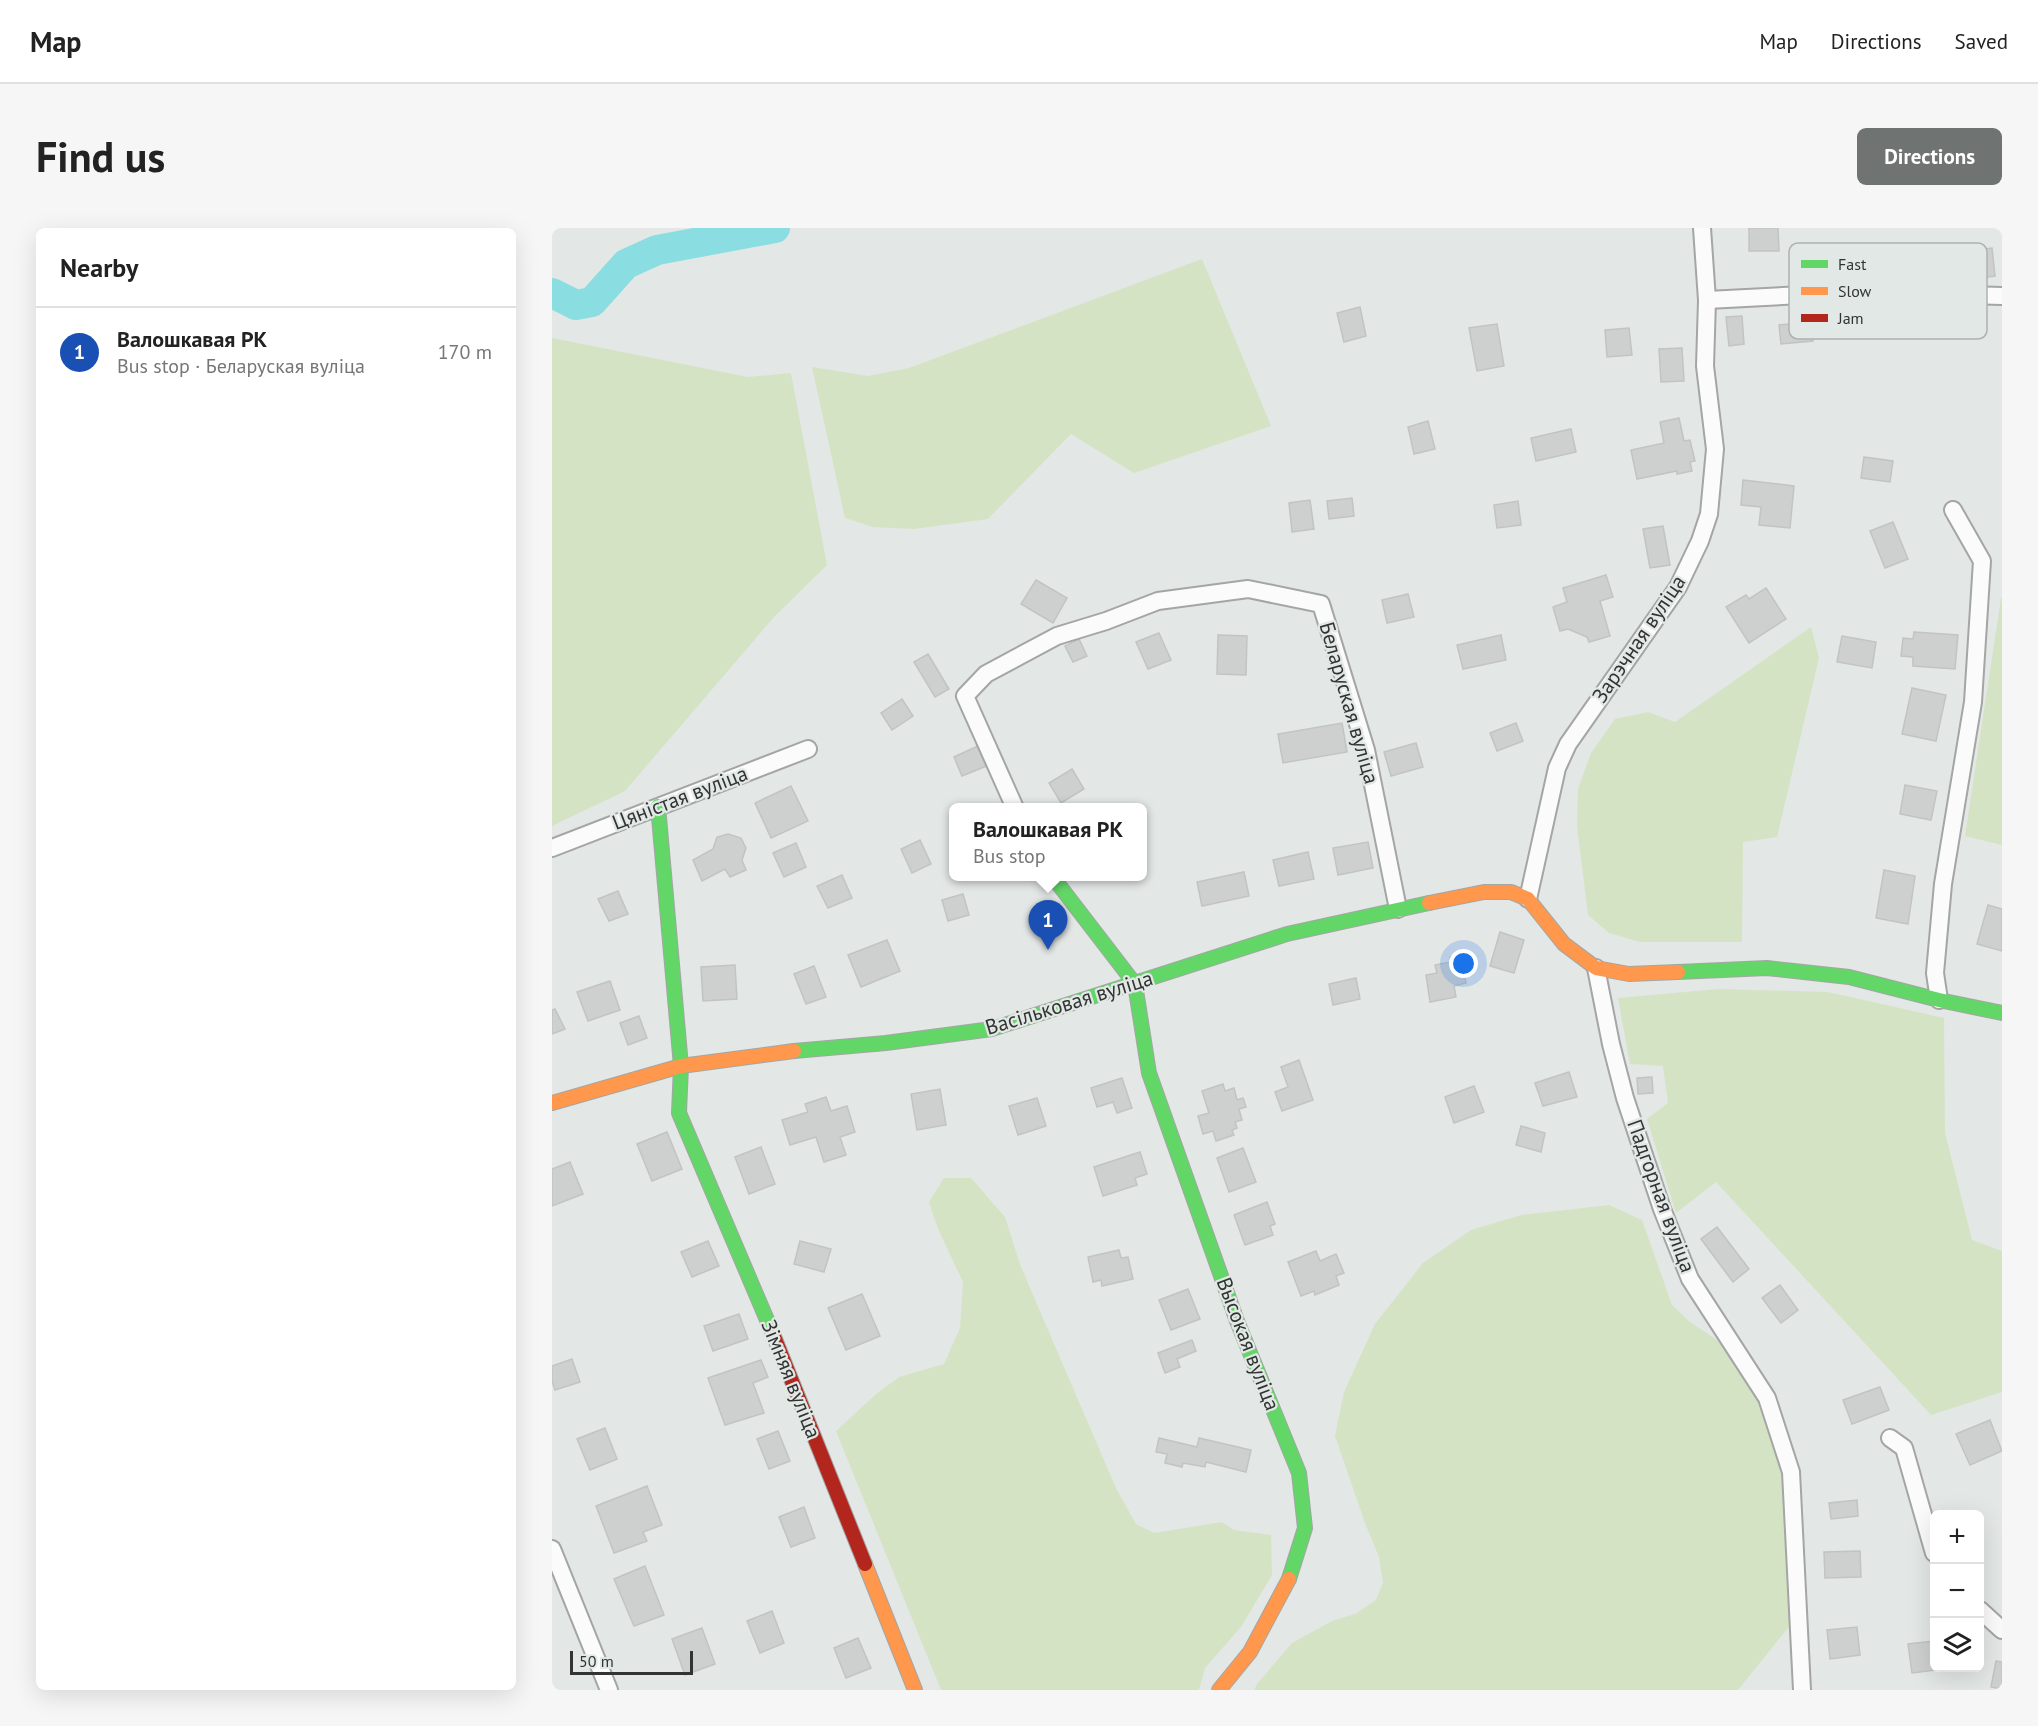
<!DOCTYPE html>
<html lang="en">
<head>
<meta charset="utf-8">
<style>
  :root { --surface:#fff; --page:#f6f6f6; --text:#222; --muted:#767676; --line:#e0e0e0; --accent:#6f7371 }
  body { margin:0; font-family:"PT Sans",sans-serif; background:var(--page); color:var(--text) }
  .controls { position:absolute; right:18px; bottom:18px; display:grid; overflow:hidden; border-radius:9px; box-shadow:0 6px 24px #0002 }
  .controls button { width:54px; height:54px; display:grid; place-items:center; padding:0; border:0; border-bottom:2px solid var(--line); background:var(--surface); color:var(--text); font:30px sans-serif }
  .scale { position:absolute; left:18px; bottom:15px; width:123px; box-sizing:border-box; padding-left:6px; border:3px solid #313433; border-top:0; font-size:16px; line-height:21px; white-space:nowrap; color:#313433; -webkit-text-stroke:4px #e2e8e5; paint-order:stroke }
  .you { position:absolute; left:912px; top:736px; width:21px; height:21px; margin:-15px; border:4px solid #fff; border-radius:50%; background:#1a73e8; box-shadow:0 0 0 9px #1a73e833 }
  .badge { display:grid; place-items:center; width:39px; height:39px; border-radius:50%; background:var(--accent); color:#fff; font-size:20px; font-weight:700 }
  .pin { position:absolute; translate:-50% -50px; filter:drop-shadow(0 2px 3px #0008) }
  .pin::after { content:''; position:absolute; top:32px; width:21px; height:18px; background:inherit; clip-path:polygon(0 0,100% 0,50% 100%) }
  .popup { position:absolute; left:397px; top:575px; width:198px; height:78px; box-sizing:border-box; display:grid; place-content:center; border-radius:9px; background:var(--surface); filter:drop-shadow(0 2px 4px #0005); font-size:20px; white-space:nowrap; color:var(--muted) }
  .popup b { font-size:22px; color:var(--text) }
  .popup::after { content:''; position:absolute; left:50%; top:100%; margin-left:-12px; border:12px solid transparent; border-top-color:var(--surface) }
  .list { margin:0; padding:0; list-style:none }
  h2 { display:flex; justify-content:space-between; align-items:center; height:78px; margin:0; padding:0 24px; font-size:26px }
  h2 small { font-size:20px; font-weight:400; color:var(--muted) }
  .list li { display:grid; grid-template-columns:39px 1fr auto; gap:18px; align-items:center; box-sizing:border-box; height:90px; padding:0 24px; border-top:2px solid var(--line) }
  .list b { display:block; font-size:22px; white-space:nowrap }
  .list p { margin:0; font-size:20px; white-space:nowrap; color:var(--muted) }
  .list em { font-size:20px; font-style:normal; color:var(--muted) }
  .icon { flex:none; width:33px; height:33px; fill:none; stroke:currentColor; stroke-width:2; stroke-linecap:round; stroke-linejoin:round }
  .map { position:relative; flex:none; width:1450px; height:1462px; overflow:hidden; border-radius:9px }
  header { display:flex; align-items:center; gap:36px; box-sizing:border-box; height:84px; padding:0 30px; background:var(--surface); border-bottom:2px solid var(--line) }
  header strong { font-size:28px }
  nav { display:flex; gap:33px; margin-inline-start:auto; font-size:21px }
  .intro { display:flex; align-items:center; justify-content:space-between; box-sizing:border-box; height:144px; padding:0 36px }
  h1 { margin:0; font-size:42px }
  .button { padding:15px 27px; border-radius:9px; background:var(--accent); color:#fff; font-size:21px; font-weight:700 }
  main { display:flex; gap:36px; padding:0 36px }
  aside { flex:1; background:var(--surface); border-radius:9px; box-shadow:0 6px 24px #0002 }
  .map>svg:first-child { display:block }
  .green { fill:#d5e3c5 }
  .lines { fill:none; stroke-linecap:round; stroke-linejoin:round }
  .river { stroke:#8adee2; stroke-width:30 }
  .building { fill:#ced0cf; stroke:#c1c4c2; stroke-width:1.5 }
  .street-casing { stroke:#a3a6a4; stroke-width:20 }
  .fast-casing { stroke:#a3a6a4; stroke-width:16 }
  .slow-casing { stroke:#a3a6a4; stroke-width:16 }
  .jam-casing { stroke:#a3a6a4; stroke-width:16 }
  .street { stroke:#fbfbfb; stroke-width:16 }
  .fast { stroke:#63d668; stroke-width:14 }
  .slow { stroke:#ff974d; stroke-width:14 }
  .jam { stroke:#b3261e; stroke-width:14 }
  .labels { text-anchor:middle; stroke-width:4.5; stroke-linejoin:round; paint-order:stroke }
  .street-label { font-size:21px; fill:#313433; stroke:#e2e8e5 }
  .key { fill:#e2e8e5; stroke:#adb2b0; stroke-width:1.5 }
  .key-label { font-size:16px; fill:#313433 }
</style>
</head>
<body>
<header>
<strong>Map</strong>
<nav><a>Map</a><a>Directions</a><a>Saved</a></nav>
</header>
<div class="intro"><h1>Find us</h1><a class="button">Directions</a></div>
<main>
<aside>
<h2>Nearby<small></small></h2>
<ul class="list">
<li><span class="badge" style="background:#1a4fb4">1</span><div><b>Валошкавая РК</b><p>Bus stop · Беларуская вуліца</p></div><em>170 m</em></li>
</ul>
</aside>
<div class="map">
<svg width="1450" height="1462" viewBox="0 0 1450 1462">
  <rect width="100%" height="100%" fill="#e3e7e5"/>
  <g class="green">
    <polygon points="650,31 719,198 582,245 519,206 436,291 361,301 321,299 293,290 260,139 316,148 357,140"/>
    <polygon points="0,110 196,149 239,145 275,337 222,389 73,563 0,598"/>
    <polygon points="1449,370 1450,370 1450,617 1413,608"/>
    <polygon points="1259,399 1267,430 1225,609 1191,614 1190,714 1088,714 1057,705 1036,687 1025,598 1026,561 1039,525 1063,491 1096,484 1123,494"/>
    <polygon points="1167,761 1276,764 1392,790 1393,905 1420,1012 1450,1023 1450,1164 1379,1187 1164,954 1124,985 1095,891 1116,875 1111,838 1078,836 1066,770"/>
    <polygon points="392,950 419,950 453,989 469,1039 564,1260 584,1296 602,1305 670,1294 682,1302 719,1307 720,1347 689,1399 653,1440 647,1462 389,1462 284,1203 324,1166 347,1149 392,1136 408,1100 411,1054 386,1001 377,974"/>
    <polygon points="1057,977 1090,992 1120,1077 1138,1094 1188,1127 1239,1244 1244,1390 1186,1462 702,1462 705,1456 740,1415 780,1393 803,1386 824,1372 831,1355 827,1329 813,1295 783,1208 792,1164 823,1096 871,1035 919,1002 969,987"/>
  </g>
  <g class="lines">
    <polyline class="river" points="0,65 24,77 40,74 74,36 105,22 223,0"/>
  </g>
  <g class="building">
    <polygon points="1197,0 1226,0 1227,23 1197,23"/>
    <polygon points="1308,19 1312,49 1284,52 1281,22"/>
    <polygon points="1440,20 1443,48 1420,51 1416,23"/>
    <polygon points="808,79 814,108 792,114 785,85"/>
    <polygon points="1326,79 1354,84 1350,108 1322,104"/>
    <polygon points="1190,88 1192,116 1177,118 1174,89"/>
    <polygon points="1258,94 1261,113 1229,116 1227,97"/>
    <polygon points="945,96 952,138 925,143 917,100"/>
    <polygon points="1077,100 1080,127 1055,129 1053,102"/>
    <polygon points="1130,120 1132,153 1109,154 1107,121"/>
    <polygon points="1127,190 1132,213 1138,212 1143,233 1138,234 1140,243 1125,246 1125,243 1085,251 1079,222 1112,215 1108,194"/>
    <polygon points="876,193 883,221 862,226 856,199"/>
    <polygon points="1019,201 1024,224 984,233 979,210"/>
    <polygon points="1312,229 1341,233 1338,254 1309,250"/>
    <polygon points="1191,252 1242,258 1238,300 1207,297 1209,279 1189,277"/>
    <polygon points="800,270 802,288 777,291 775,273"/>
    <polygon points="758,272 762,301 740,304 737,275"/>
    <polygon points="966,273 969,297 945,300 942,277"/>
    <polygon points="1341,294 1356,331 1333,340 1318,303"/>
    <polygon points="1111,298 1118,337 1098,340 1091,301"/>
    <polygon points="1054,347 1061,369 1048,373 1058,408 1037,414 1035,409 1016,401 1008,403 1001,379 1015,374 1011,360"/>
    <polygon points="484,352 515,370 501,395 469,376"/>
    <polygon points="1214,360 1234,391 1197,415 1174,379 1194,367 1197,371"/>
    <polygon points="856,366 862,389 835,395 830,372"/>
    <polygon points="1362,404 1406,407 1403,441 1361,438 1361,429 1349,428 1351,410 1361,411"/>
    <polygon points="607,405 619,432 596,441 584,414"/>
    <polygon points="666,407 695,408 694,447 665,446"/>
    <polygon points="949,407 954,432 911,441 905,417"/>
    <polygon points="1290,408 1324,414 1320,440 1285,434"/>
    <polygon points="527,411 535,428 521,434 513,418"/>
    <polygon points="376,426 397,461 383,469 362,434"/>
    <polygon points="1360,460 1394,467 1384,513 1350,506"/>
    <polygon points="350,471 361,488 340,502 329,485"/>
    <polygon points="790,495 795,524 731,535 726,506"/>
    <polygon points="964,495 971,513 945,523 938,505"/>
    <polygon points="864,515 871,539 839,548 832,524"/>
    <polygon points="428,517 437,537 410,548 402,529"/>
    <polygon points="520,541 532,561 509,575 497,555"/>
    <polygon points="1353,557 1385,563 1379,592 1348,586"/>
    <polygon points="239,558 256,593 219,610 203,575"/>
    <polygon points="176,606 189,610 194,620 190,632 194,642 178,649 173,641 150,653 141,632 161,621 165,609"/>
    <polygon points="368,612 379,636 360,645 349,621"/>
    <polygon points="816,614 821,640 786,647 781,620"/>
    <polygon points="244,615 254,639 232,649 221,625"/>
    <polygon points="756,624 762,651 727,658 721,632"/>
    <polygon points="1332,642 1363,648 1356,696 1324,690"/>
    <polygon points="692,644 697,668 650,678 645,654"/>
    <polygon points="290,647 300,670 276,680 265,658"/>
    <polygon points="66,663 76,686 57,693 46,671"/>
    <polygon points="411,666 417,687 396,693 390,672"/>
    <polygon points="1436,677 1450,681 1450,723 1425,716"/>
    <polygon points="948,704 972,712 962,745 938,738"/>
    <polygon points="335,712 348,743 309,759 296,727"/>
    <polygon points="909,727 914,755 902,758 904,769 878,774 874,747 885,745 883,737 899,734 898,729"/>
    <polygon points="183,737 185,771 151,773 149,739"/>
    <polygon points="262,738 274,769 254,776 242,746"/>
    <polygon points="804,750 808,771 781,777 777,756"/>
    <polygon points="58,753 68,782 36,793 25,764"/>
    <polygon points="3,781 13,801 0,806 0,782"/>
    <polygon points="87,788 95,810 76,817 68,795"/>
    <polygon points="747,832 761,872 730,883 723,864 736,859 729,839"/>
    <polygon points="1017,844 1025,869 991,878 983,855"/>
    <polygon points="1100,849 1101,865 1086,866 1085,850"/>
    <polygon points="570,850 580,880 565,885 561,874 545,879 539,860"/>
    <polygon points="671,856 673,863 682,860 685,872 691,870 694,879 687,881 690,892 683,894 685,900 680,902 682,907 664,913 661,903 651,906 646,888 657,885 650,863"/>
    <polygon points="922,858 932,884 902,895 893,869"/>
    <polygon points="388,861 394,897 365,902 359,866"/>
    <polygon points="274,869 279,883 295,878 303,904 288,909 294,927 272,934 264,909 238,917 230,892 256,884 253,876"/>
    <polygon points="485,870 494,898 466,907 457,878"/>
    <polygon points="969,898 993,905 989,924 964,917"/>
    <polygon points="115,904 130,941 100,953 85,916"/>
    <polygon points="209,919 223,956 197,966 183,929"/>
    <polygon points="691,920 704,954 677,964 665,930"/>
    <polygon points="588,924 595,946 583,950 585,957 551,968 542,939"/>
    <polygon points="18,934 31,966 0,978 0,941"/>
    <polygon points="715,974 723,996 718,998 721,1007 693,1017 682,987"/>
    <polygon points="1165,999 1197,1041 1181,1054 1149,1011"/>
    <polygon points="156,1013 167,1038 140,1049 129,1024"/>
    <polygon points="248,1013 279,1021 272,1044 242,1036"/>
    <polygon points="567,1022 569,1030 576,1029 581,1051 550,1058 549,1052 541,1054 536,1029"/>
    <polygon points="764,1023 768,1033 784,1026 792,1045 784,1048 787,1057 763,1067 762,1063 749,1068 736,1034"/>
    <polygon points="1228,1057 1246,1082 1229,1095 1210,1070"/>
    <polygon points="636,1061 648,1091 619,1102 607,1072"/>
    <polygon points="310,1066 328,1108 294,1122 276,1080"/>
    <polygon points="187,1086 196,1111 161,1123 152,1098"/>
    <polygon points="640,1112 644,1123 625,1131 628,1139 613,1145 606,1125"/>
    <polygon points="20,1131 28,1154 3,1162 0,1153 0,1138"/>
    <polygon points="209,1132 216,1149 201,1155 212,1185 173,1197 156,1150"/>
    <polygon points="1328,1159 1337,1182 1300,1196 1291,1172"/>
    <polygon points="1438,1192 1450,1223 1418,1237 1404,1206"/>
    <polygon points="53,1200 65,1231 38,1242 25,1211"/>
    <polygon points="226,1203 238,1233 217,1241 205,1211"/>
    <polygon points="607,1210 645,1219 647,1210 699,1222 694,1244 654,1234 653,1239 631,1235 630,1239 613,1235 615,1226 604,1224"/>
    <polygon points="95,1258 110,1297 91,1304 95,1313 62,1325 44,1278"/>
    <polygon points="1305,1272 1306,1288 1279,1291 1277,1275"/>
    <polygon points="252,1279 263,1310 239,1319 227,1289"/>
    <polygon points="1308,1323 1309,1349 1273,1350 1272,1324"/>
    <polygon points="93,1338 112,1387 82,1398 62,1351"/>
    <polygon points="220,1383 232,1415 208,1425 195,1393"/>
    <polygon points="1305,1399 1308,1427 1278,1431 1275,1402"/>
    <polygon points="150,1400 163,1436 133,1447 120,1411"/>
    <polygon points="306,1410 319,1440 294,1450 282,1420"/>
    <polygon points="1382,1413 1382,1440 1391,1440 1392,1441 1360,1445 1356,1416"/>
    <polygon points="1444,1433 1450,1434 1450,1461 1439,1459"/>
  </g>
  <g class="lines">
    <defs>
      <g id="street">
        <polyline points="1155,72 1308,64 1450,68"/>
        <polyline points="463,580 413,468 434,446 505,408 554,393 606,373 696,361 769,376 814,522 846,681"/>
        <polyline points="0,620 256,521"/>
        <polyline points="976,671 1005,540 1016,516 1126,359 1148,313 1157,286 1163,221 1153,138 1155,72 1150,0"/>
        <polyline points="1044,740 1059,816 1073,870 1110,981 1138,1051 1215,1170 1239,1244 1250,1462"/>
        <polyline points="1387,772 1383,745 1391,656 1421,474 1430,333 1401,282"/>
        <polyline points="1338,1210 1352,1220 1382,1325"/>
        <polyline points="0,1321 57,1462"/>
        <polyline points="1428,1382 1450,1402"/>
      </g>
      <g id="fast">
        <polyline points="106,578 129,838 127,885 221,1106"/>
        <polyline points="500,648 583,756 597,845 685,1093 747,1245 753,1300 737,1351"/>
        <polyline points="1126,744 1215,740 1297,749 1387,772 1450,785"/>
        <polyline points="242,823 334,815 440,801 735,706 877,675"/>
      </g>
      <g id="slow">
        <polyline points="877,675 932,664 959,664 976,671 1012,716 1044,740 1077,746 1126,744"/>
        <polyline points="0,875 129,838 242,823"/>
        <polyline points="313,1336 363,1462"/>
        <polyline points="667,1462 698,1424 737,1351"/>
      </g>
      <polyline id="jam" points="221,1106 313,1336"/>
    </defs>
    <use href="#street" class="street-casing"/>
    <use href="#fast" class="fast-casing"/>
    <use href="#slow" class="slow-casing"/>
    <use href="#jam" class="jam-casing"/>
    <use href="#street" class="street"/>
    <use href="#fast" class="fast"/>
    <use href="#slow" class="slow"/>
    <use href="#jam" class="jam"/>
  </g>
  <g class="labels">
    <g class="street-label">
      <text transform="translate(1087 411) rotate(-56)" y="7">Зарэчная вуліца</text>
      <text transform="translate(797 475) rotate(74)" y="7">Беларуская вуліца</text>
      <text transform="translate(128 570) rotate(-21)" y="7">Цяністая вуліца</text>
      <text transform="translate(517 775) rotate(-17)" y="7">Васільковая вуліца</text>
      <text transform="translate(1109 968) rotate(70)" y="7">Падгорная вуліца</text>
      <text transform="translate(696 1116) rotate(69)" y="7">Высокая вуліца</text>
      <text transform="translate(239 1151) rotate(68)" y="7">Зімняя вуліца</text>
    </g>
  </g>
  <rect x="1237" y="15" width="198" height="96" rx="9" class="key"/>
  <rect x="1249" y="32" width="27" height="8" fill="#63d668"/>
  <rect x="1249" y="59" width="27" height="8" fill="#ff974d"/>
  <rect x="1249" y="86" width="27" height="8" fill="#b3261e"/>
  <g class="key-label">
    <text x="1286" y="42">Fast</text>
    <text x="1286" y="69">Slow</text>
    <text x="1286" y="96">Jam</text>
  </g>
</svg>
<div class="controls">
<button>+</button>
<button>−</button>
<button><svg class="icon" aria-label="layers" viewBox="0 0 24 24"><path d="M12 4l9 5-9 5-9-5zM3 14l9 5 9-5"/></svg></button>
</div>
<div class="scale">50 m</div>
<div class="you"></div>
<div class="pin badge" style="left:496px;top:722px;background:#1a4fb4">1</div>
<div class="popup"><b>Валошкавая РК</b>Bus stop</div>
</div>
</main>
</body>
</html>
